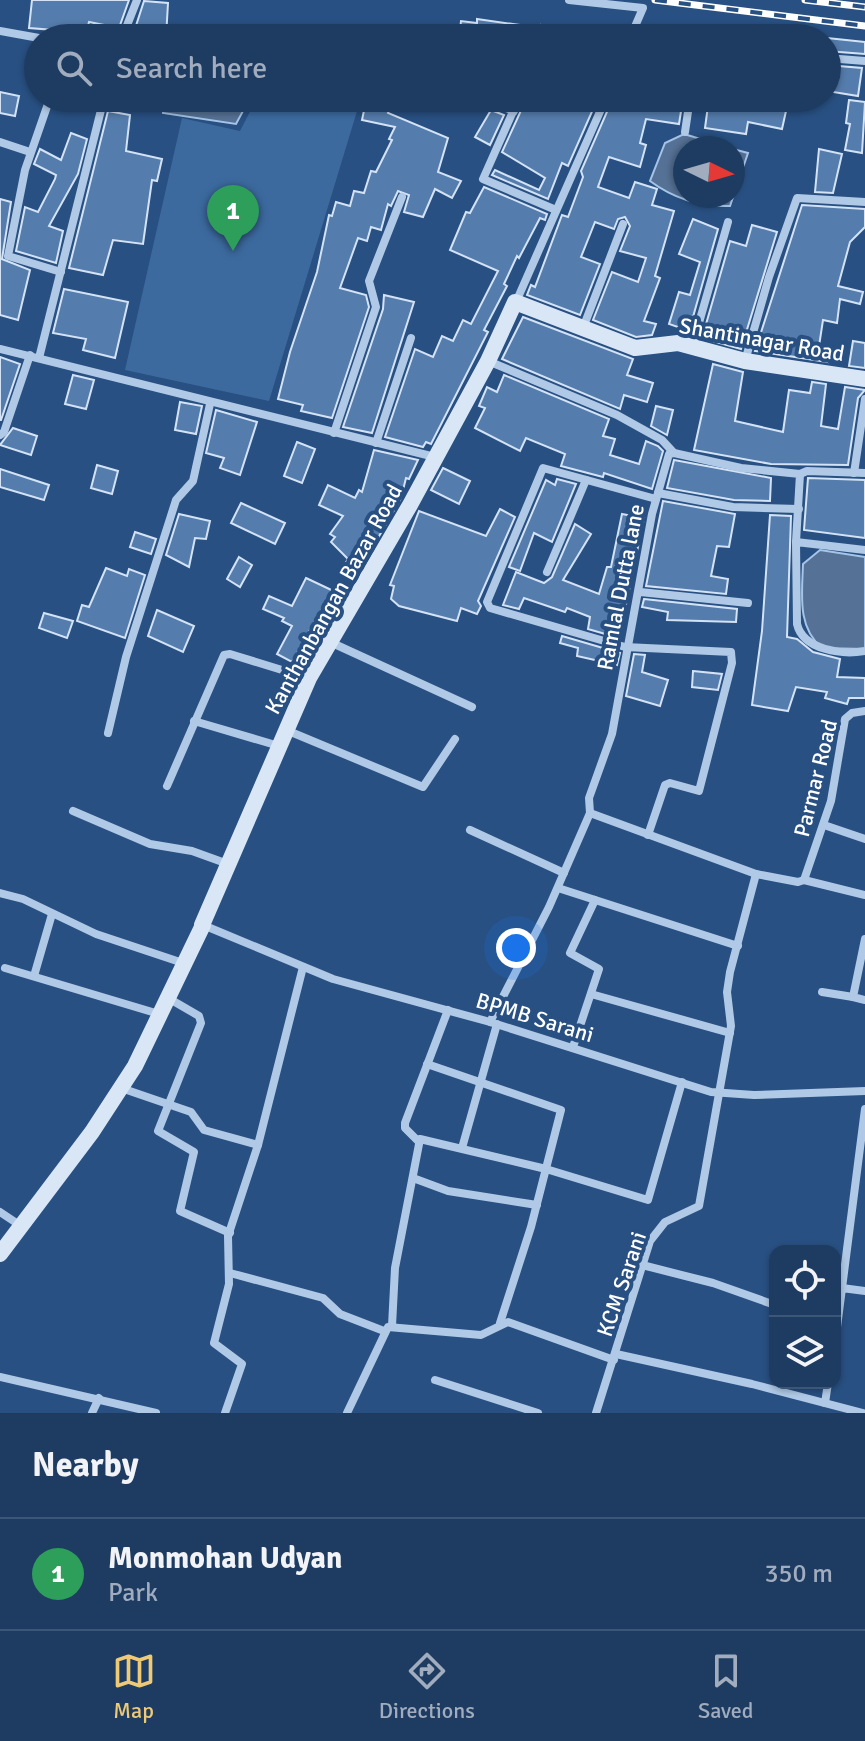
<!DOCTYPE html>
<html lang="en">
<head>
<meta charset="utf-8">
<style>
  :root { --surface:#1e3c62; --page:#264368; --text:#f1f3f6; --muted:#a1adbe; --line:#3c5677; --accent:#eeca76 }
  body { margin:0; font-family:Signika,sans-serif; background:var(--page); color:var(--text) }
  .controls { position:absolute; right:24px; bottom:24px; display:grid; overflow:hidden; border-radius:16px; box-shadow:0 2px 6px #0004 }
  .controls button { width:72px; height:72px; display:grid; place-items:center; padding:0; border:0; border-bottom:2px solid var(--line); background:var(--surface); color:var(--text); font:40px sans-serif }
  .compass { position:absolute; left:673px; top:136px; width:72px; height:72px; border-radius:50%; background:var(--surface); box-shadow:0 2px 6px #0004; rotate:95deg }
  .you { position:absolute; left:516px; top:948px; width:28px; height:28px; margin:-20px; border:6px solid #fff; border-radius:50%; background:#1a73e8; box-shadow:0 0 0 12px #1a73e833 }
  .badge { display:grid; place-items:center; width:52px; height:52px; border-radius:50%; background:var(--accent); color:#fff; font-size:26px; font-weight:700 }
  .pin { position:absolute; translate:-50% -66px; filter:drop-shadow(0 2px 4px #0008) }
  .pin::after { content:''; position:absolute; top:42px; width:28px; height:24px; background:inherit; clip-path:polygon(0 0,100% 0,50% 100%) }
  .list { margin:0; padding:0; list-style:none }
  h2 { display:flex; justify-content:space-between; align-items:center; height:104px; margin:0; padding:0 32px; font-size:34px }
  h2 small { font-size:26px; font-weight:400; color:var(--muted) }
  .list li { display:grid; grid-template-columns:52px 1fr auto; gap:24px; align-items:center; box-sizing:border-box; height:112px; padding:0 32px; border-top:2px solid var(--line) }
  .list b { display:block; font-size:30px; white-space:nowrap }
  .list p { margin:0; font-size:26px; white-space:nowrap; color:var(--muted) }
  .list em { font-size:26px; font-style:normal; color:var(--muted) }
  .icon { flex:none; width:44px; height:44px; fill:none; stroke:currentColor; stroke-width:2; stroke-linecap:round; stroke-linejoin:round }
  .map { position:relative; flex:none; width:865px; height:1413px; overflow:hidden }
  .search { position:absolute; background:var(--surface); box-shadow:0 2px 6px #0004; left:24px; right:24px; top:24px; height:88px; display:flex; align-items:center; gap:20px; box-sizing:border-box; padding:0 28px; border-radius:44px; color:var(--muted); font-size:30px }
  .sheet { height:216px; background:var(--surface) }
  nav { display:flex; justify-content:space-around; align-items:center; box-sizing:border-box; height:112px; border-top:2px solid var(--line); background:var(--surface); font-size:22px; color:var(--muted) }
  nav a { display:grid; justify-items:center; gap:4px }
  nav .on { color:var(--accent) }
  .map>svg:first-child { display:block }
  .green { fill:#3c6a9f }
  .water { fill:#557195; stroke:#a5c4e7; stroke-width:2 }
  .building { fill:#547cac; stroke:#d3e3f5; stroke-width:2 }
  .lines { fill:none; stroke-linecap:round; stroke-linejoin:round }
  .street { stroke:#b0c9e6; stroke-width:8 }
  .secondary { stroke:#d9e6f6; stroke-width:16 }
  .rail-casing { stroke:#fff; stroke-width:7 }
  .rail { stroke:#285082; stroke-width:4; stroke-dasharray:12; stroke-linecap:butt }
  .labels { text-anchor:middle; stroke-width:8; stroke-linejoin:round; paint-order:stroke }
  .street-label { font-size:22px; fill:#fff; stroke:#285082 }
</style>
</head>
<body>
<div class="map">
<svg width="865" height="1413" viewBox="0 0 865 1413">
  <rect width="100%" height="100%" fill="#285082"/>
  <polygon class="green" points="257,98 361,98 269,401 125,370 182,118 240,131"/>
  <g class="water">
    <polygon points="165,98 250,98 236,124 163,113"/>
    <path d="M684,134L730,148H685V196H733V149L748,153L730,206C701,207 673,198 650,181L665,143Z"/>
    <path d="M820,550L865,557V649L822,648C797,627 802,595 803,564Z"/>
  </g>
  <g class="building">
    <polygon points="32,0 129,0 119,28 89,22 85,38 65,38 67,31 29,28"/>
    <polygon points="144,1 168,3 166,38 132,38"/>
    <polygon points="477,19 541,28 541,25 580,33 579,38 459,38 461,21 477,23"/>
    <polygon points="827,38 865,42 865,54 827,51"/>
    <polygon points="827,65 862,68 858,96 827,91"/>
    <polygon points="0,92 19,96 15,116 0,113"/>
    <polygon points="547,98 598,98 568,166 562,163 548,199 492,175 495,170 539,190 545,178 502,152 524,104 543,110"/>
    <polygon points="613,98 642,98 682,105 679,124 646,119 640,143 646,145 640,167 609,157 598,187 629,198 635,182 657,189 652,205 674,211 655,276 660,278 644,321 656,324 652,335 636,337 593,320 612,272 638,282 646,258 620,251 630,226 625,217 618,219 614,229 595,222 581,257 600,264 580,315 527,295 531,285 535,287 562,215 568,217 583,177 581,171"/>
    <polygon points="709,98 770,98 769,107 786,111 782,129 748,122 746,134 705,128"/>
    <polygon points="849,100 865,102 862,153 845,150 850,124 846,123"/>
    <polygon points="366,101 390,106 388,113 448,138 438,172 461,181 452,198 435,189 423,217 404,212 409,195 398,191 391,206 388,204 381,230 371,227 367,241 358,238 340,288 366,295 369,307 332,418 301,411 303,405 278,399 290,352 317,272 329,215 332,216 336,202 350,206 354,191 364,193 371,171 376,172 392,140 389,139 395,127 362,120"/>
    <polygon points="491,110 504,115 490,145 475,137"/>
    <polygon points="108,111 130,115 126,151 162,159 157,181 152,180 143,244 113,240 103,275 69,268"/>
    <polygon points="71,133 87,139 78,174 49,226 63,231 56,263 16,251 25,207 38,212 55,179 56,175 34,164 40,149 61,160"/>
    <polygon points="819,149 842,154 833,193 815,192"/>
    <polygon points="484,187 547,214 545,220 540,218 519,258 517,256 504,284 507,286 484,330 488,332 431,444 426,442 423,447 385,437 415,349 433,357 442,336 453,341 463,320 471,324 498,271 450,250 466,212 470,213"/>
    <polygon points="0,199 11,202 2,259 30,270 18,320 0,315"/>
    <polygon points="802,205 865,209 865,227 850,242 838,286 863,292 860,304 840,299 837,323 823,320 819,346 830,347 828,362 755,351"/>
    <polygon points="693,219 718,229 689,331 669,324 679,292 690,295 700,262 679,254"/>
    <polygon points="752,225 777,232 741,349 702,338 730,241 746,246"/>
    <polygon points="64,289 128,302 115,358 83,350 86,339 53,333"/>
    <polygon points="384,295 414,302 372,433 343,427 383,309"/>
    <polygon points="523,317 633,359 627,375 653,383 647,402 624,395 620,409 502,359"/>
    <polygon points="853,341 865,343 865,368 849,366"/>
    <polygon points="0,357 20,364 1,420 0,420"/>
    <polygon points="713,364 743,372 735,421 783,432 789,390 810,393 812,382 826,384 821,426 838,429 845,387 865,390 858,398 848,465 771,464 694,450"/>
    <polygon points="73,375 94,380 86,409 65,404"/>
    <polygon points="504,375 609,419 603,436 615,439 610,455 639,464 646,441 658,446 663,451 652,489 604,473 603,477 561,466 565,454 526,438 520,451 475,428 485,408 479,406 487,387 497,392"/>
    <polygon points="180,402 202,406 196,434 175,430"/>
    <polygon points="656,406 673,410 667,435 651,426"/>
    <polygon points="216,410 257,422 240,475 220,468 224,458 206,453"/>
    <polygon points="13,428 37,436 31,455 0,445"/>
    <polygon points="297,442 315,449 302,483 284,476"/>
    <polygon points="374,450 418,460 409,479 406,478 401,498 355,578 341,571 348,559 331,542 335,537 330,534 343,516 319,505 328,485 355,498 359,490 362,492"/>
    <polygon points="674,460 771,478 770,501 734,500 667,488"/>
    <polygon points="97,465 118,471 112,494 91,488"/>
    <polygon points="443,468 470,481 459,504 431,490"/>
    <polygon points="0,469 49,485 44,500 0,487"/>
    <polygon points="808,478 865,480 865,538 804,530"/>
    <polygon points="557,479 576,484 552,542 534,533 520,571 509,567 546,480 555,485"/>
    <polygon points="663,501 735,514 729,547 717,546 711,576 728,579 726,594 646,586"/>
    <polygon points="241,503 285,523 275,544 231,523"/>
    <polygon points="500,509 515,517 478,601 481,606 477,614 461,608 457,621 399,606 391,599 394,586 390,585 419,511 486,536"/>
    <polygon points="179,514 210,521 206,539 195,538 189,567 166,555"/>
    <polygon points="622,514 644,518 619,638 588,629 590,617 567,608 565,612 524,598 519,609 503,605 516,572 544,583 552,577 575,524 591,534 563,580 599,594 607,567 611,567"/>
    <polygon points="770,515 791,516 787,637 797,639 813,652 840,659 837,677 865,678 865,698 849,698 847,704 825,698 827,692 796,687 788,711 752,705 762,631"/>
    <polygon points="135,532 156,539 151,554 130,547"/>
    <polygon points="239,557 252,565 240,587 227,579"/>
    <polygon points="106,568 127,576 129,569 145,575 125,638 77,621 82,605 89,607"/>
    <polygon points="306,578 342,595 323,624 315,621 292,662 277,654 292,626 282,621 284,618 263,609 269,596 292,606"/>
    <polygon points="644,599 737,609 736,622 667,620 668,612 642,607"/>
    <polygon points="157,610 194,626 183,652 148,636"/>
    <polygon points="44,613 73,621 67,638 39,628"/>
    <polygon points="562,636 620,653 617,665 577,656 578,648 560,643"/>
    <polygon points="634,654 645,655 642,672 668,680 660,706 626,696"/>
    <polygon points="693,671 722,674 718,690 692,687"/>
  </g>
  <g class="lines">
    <g class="street">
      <polyline points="569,0 643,8 630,38"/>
      <polyline points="0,31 39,38"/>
      <polyline points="122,38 137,0"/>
      <polyline points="827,58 865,61"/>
      <polyline points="50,98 25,170 8,256 61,272"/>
      <polyline points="479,98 514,111"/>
      <polyline points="519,98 483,179 556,210"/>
      <polyline points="685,132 690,98"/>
      <polyline points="0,142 30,152"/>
      <polyline points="516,302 606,98"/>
      <polyline points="583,328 623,224"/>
      <polyline points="692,347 728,222"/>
      <polyline points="0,349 435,457"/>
      <polyline points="39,358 104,98"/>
      <polyline points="488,361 617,415 662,440 674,453 741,468 800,474 796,542"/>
      <polyline points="745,361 769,277 797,198 865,202"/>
      <polyline points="334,433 376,307 369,281 402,197"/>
      <polyline points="0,435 4,432 30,355"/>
      <polyline points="376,443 411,338"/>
      <polyline points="854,473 865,399"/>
      <polyline points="800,474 807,471 865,473"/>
      <polyline points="658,493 733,507 799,509"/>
      <path d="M865,550L796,542L797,624C803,650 842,655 865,651"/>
      <polyline points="547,572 586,480"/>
      <polyline points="640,592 748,603"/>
      <polyline points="330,642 472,707"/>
      <polyline points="194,721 279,746"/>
      <polyline points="286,730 423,787 455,739"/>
      <polyline points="108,733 126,657 176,500 193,481 210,404"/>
      <polyline points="167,786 224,655 230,654 308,678"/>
      <polyline points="73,811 150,844 192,851 228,864"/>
      <polyline points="590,813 756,874"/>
      <polyline points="824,825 865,839"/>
      <polyline points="470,830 564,873"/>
      <polyline points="648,835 665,785 670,783 699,791 732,663 731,652 625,647 490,608 487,602 543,468 656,499"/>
      <polyline points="804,880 865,895"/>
      <polyline points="558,888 738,946"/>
      <polyline points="0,893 23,899 96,934 183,963"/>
      <polyline points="203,925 333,979 490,1022 711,1092 754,1095 865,1091"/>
      <polyline points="865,939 853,997 865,1000"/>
      <polyline points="5,968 159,1014"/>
      <polyline points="34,976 52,914"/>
      <polyline points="822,992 853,997"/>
      <polyline points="591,994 730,1033"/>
      <polyline points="168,998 199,1016 201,1023 158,1131 194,1152 180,1211 230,1233"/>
      <polyline points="490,1022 549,907 590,813 589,798 612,734 652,514 669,454 674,453"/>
      <polyline points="573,1047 599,969 570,953 595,900"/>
      <polyline points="427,1064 561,1110 531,1227 500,1323"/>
      <polyline points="121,1088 191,1112 204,1130 258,1145"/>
      <polyline points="418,1141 405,1128 405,1123 448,1010"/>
      <polyline points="462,1148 497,1024"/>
      <polyline points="413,1178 448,1191 537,1205"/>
      <polyline points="0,1212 21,1226"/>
      <polyline points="642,1265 713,1283 775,1305"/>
      <polyline points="230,1273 323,1298 340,1314 384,1331"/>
      <polyline points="842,1288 865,1109"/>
      <polyline points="392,1326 395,1268 420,1139 546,1169 648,1200 682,1082"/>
      <polyline points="835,1343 842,1288 865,1291"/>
      <polyline points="616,1354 752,1384 863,1413"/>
      <polyline points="0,1377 156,1413"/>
      <polyline points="435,1380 538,1413"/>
      <polyline points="825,1403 828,1383"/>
      <polyline points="92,1413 99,1398"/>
      <polyline points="225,1413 242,1364 214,1343 229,1284 228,1236 258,1145 303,967"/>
      <polyline points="347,1413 388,1327 481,1335 508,1322 614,1360"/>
      <polyline points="596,1413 650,1241 665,1222 699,1206 731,1026 727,992 730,972 756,874 798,882 804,880 831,801 845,719 852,713 865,711"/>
    </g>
    <g class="secondary">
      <polyline points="202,925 309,678 410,505 488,361 515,302 635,348 678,343 745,361 865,379"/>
      <polyline points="0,1254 92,1132 135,1066 203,925"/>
    </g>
    <defs>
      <g id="rail">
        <polyline points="655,0 865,26"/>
        <polyline points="805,0 865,7"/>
      </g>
    </defs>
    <use href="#rail" class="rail-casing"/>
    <use href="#rail" class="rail"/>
  </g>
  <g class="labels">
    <g class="street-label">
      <text transform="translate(762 339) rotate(10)" y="8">Shantinagar Road</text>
      <text transform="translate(620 587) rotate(-79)" y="8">Ramlal Dutta lane</text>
      <text transform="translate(333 599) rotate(-61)" y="8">Kanthanbangan Bazar Road</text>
      <text transform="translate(815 778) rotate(-76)" y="8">Parmar Road</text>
      <text transform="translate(535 1017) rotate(17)" y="8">BPMB Sarani</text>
      <text transform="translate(621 1284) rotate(-71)" y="8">KCM Sarani</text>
    </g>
  </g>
</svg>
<div class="controls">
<button><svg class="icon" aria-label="locate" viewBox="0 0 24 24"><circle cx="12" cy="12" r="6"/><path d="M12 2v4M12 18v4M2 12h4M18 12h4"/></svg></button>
<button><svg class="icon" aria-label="layers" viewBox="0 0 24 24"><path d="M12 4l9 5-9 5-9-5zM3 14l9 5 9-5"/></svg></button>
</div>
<svg class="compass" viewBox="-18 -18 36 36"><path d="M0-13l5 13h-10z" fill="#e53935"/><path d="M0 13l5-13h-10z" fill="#a1adbe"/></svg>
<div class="you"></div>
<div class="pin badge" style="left:233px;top:251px;background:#2e9e5b">1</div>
<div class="search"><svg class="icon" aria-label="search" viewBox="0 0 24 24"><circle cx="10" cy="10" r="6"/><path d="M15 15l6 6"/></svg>Search here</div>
</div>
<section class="sheet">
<h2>Nearby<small></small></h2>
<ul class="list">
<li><span class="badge" style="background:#2e9e5b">1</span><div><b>Monmohan Udyan</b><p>Park</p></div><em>350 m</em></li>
</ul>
</section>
<nav>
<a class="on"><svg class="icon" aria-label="map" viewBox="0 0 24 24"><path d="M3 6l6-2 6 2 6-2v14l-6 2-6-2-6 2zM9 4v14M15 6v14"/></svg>Map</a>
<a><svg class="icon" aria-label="directions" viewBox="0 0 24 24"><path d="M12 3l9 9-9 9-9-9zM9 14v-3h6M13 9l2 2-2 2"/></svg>Directions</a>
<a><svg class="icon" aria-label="saved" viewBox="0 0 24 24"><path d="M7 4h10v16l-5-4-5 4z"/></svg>Saved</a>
</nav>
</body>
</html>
